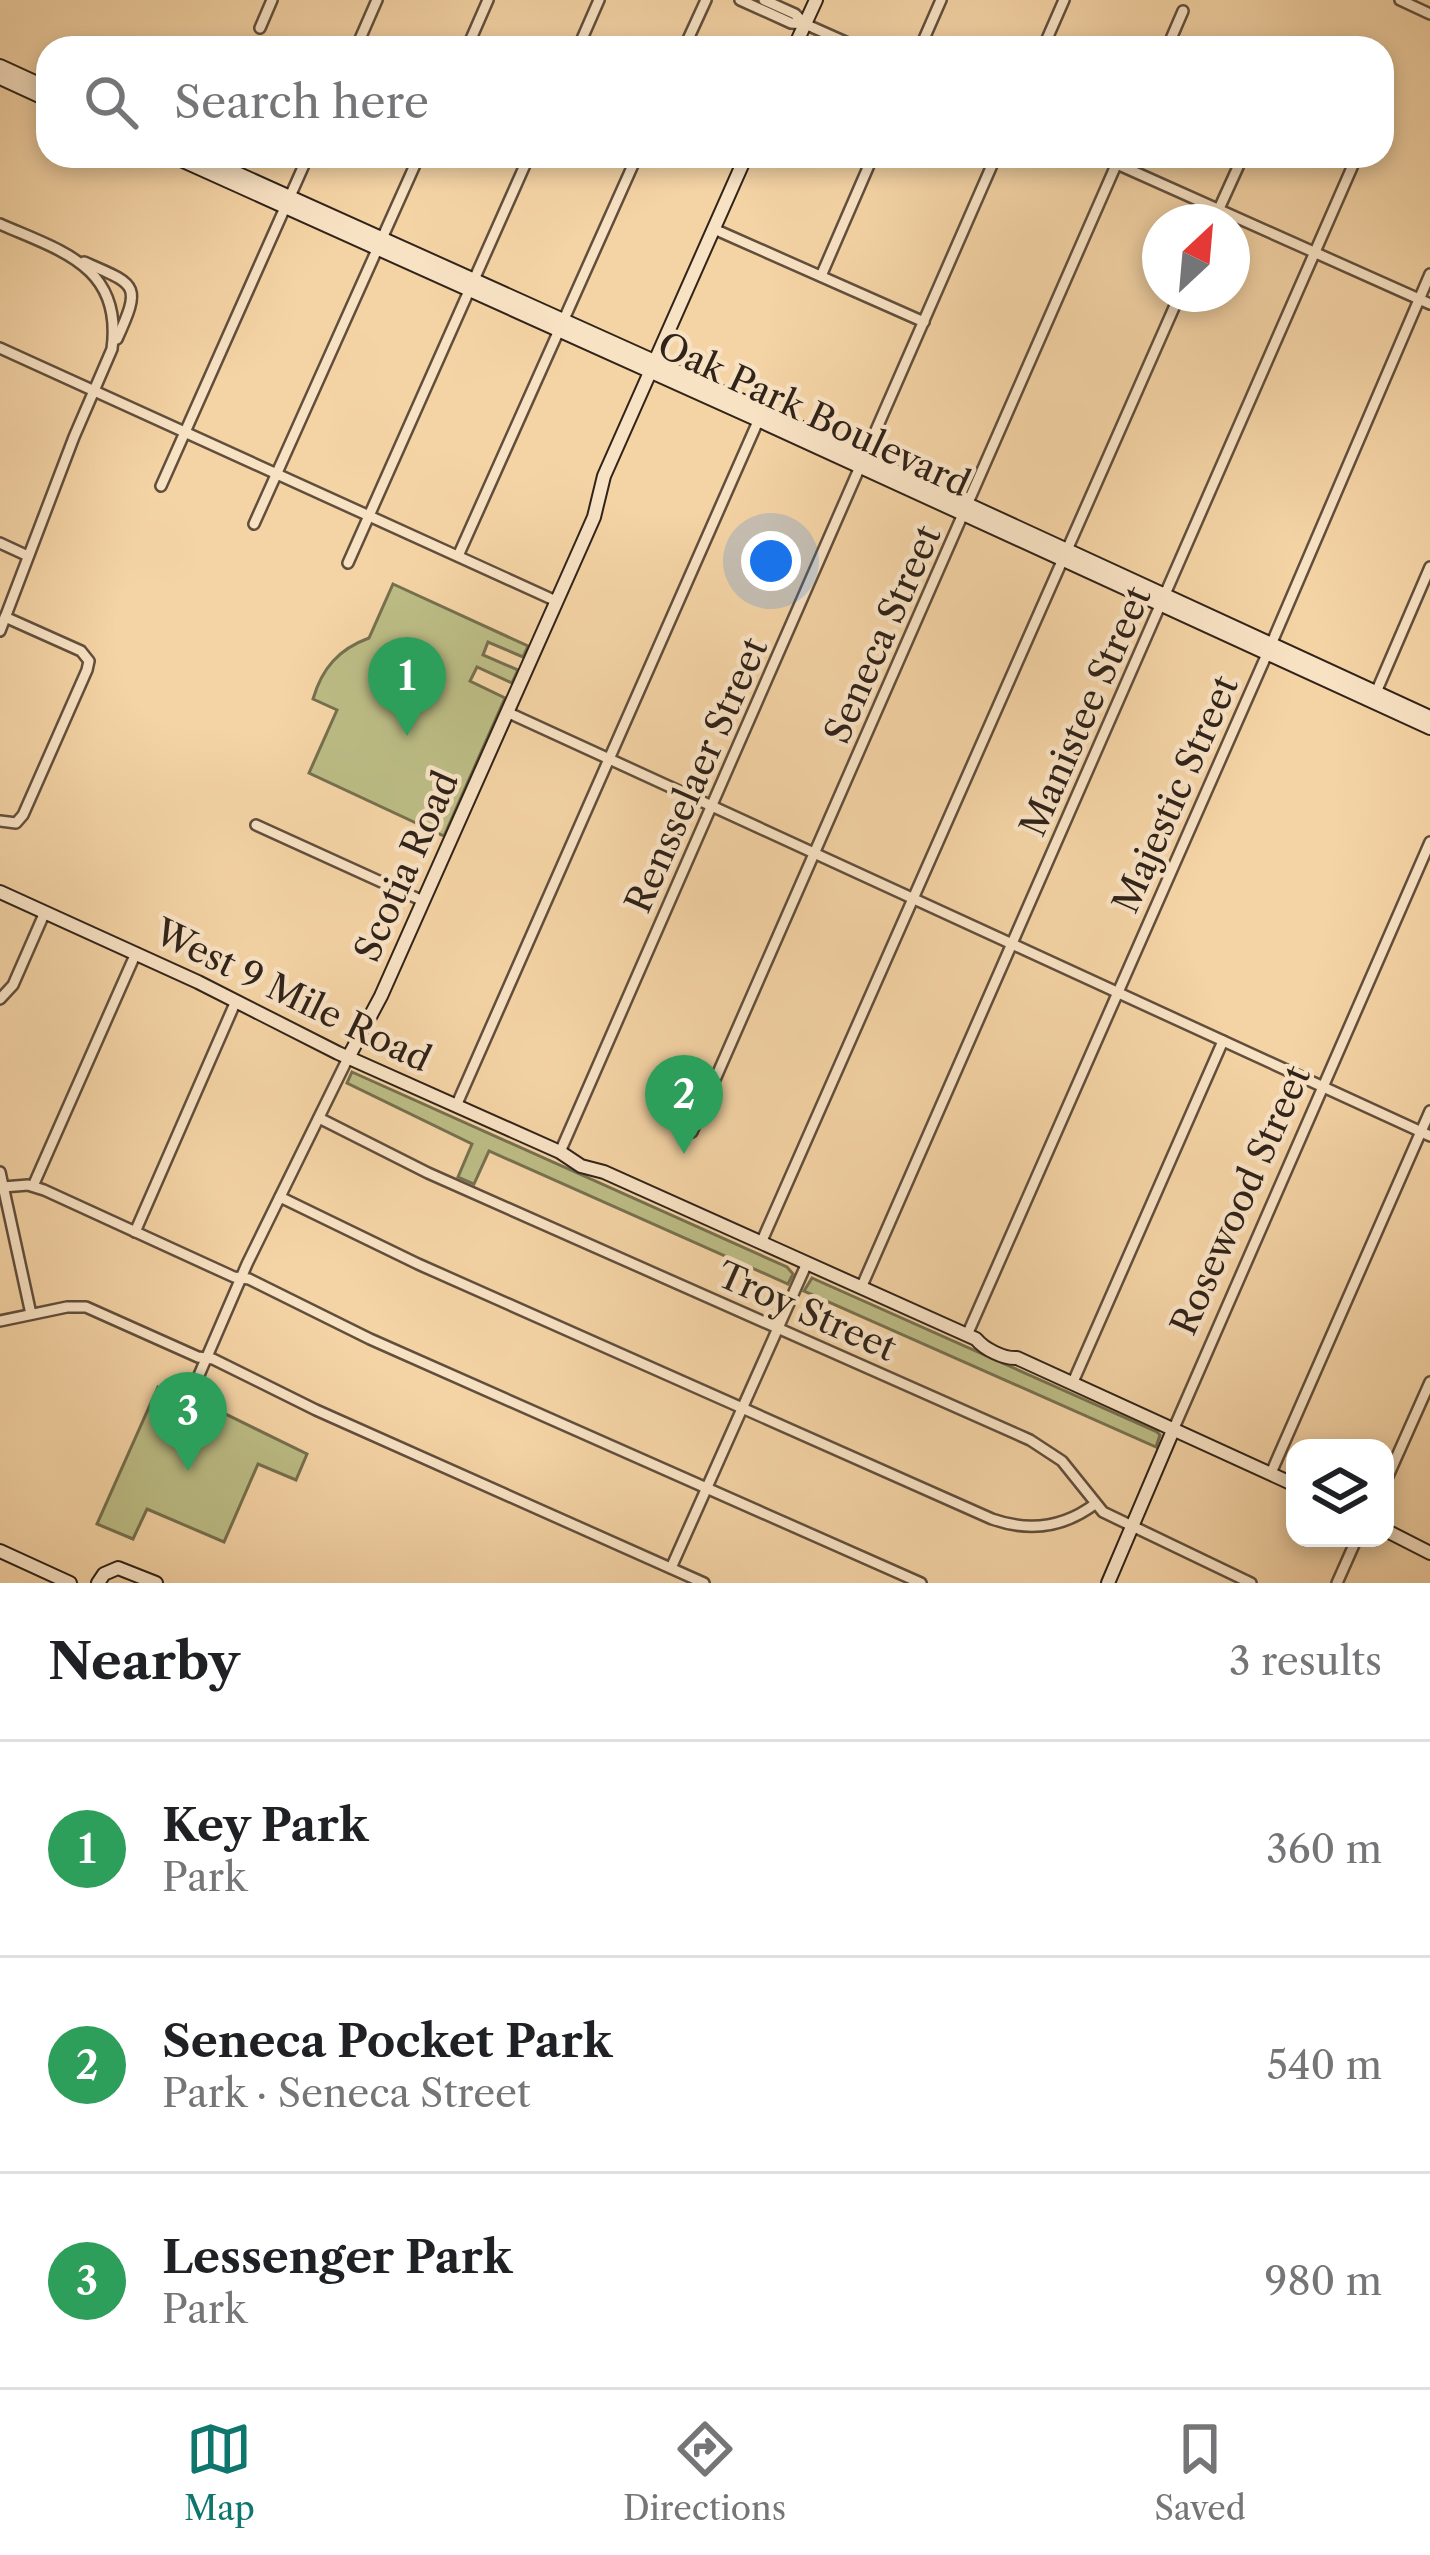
<!DOCTYPE html>
<html lang="en">
<head>
<meta charset="utf-8">
<style>
  :root { --surface:#fff; --page:#f2f2f2; --text:#202124; --muted:#757577; --line:#e0e0e0; --accent:#0f766e }
  body { margin:0; font-family:"Libre Caslon Text",serif; background:var(--page); color:var(--text) }
  .controls { position:absolute; right:36px; bottom:36px; display:grid; overflow:hidden; border-radius:24px; box-shadow:0 6px 18px #0003 }
  .controls button { width:108px; height:108px; display:grid; place-items:center; padding:0; border:0; border-bottom:3px solid var(--line); background:var(--surface); color:var(--text); font:60px sans-serif }
  .compass { position:absolute; left:1142px; top:204px; width:108px; height:108px; border-radius:50%; background:var(--surface); box-shadow:0 6px 18px #0003; rotate:26deg }
  .you { position:absolute; left:771px; top:561px; width:42px; height:42px; margin:-30px; border:9px solid #fff; border-radius:50%; background:#1a73e8; box-shadow:0 0 0 18px #1a73e833 }
  .badge { display:grid; place-items:center; width:78px; height:78px; border-radius:50%; background:var(--accent); color:#fff; font-size:39px; font-weight:700 }
  .pin { position:absolute; translate:-50% -99px; filter:drop-shadow(0 3px 6px #0008) }
  .pin::after { content:''; position:absolute; top:63px; width:42px; height:36px; background:inherit; clip-path:polygon(0 0,100% 0,50% 100%) }
  .list { margin:0; padding:0; list-style:none }
  h2 { display:flex; justify-content:space-between; align-items:center; height:156px; margin:0; padding:0 48px; font-size:51px }
  h2 small { font-size:39px; font-weight:400; color:var(--muted) }
  .list li { display:grid; grid-template-columns:78px 1fr auto; gap:36px; align-items:center; box-sizing:border-box; height:216px; padding:0 48px; border-top:3px solid var(--line) }
  .list b { display:block; font-size:45px; white-space:nowrap }
  .list p { margin:0; font-size:39px; white-space:nowrap; color:var(--muted) }
  .list em { font-size:39px; font-style:normal; color:var(--muted) }
  .icon { flex:none; width:66px; height:66px; fill:none; stroke:currentColor; stroke-width:2; stroke-linecap:round; stroke-linejoin:round }
  .map { position:relative; flex:none; width:1430px; height:1583px; overflow:hidden }
  .search { position:absolute; background:var(--surface); box-shadow:0 6px 18px #0003; left:36px; right:36px; top:36px; height:132px; display:flex; align-items:center; gap:30px; box-sizing:border-box; padding:0 42px; border-radius:36px; color:var(--muted); font-size:45px }
  .sheet { height:804px; background:var(--surface) }
  nav { display:flex; justify-content:space-around; align-items:center; box-sizing:border-box; height:168px; border-top:3px solid var(--line); background:var(--surface); font-size:33px; color:var(--muted) }
  nav a { display:grid; justify-items:center; gap:6px }
  nav .on { color:var(--accent) }
  .map>svg:first-child { display:block }
  .green { fill:#bcbc85; stroke:#76704f; stroke-width:3 }
  .lines { fill:none; stroke-linecap:round; stroke-linejoin:round }
  .street-casing { stroke:#614f3c; stroke-width:14 }
  .secondary-casing { stroke:#302319; stroke-width:16 }
  .street { stroke:#f8e2c4; stroke-width:9 }
  .secondary { stroke:#f8e2c4; stroke-width:12 }
  .labels { text-anchor:middle; stroke-width:9; stroke-linejoin:round; paint-order:stroke }
  .street-label { font-size:36px; fill:#302319; stroke:#f8e2c4 }
</style>
</head>
<body>
<div class="map">
<svg width="1430" height="1583" viewBox="0 0 1430 1583">
  <rect width="100%" height="100%" fill="#f4d3a5"/>
  <filter id="stains"><feTurbulence type="fractalNoise" baseFrequency=".00167" numOctaves="4"/><feColorMatrix values="0 0 0 0 .2 0 0 0 0 .09 0 0 0 0 .02 0 0 0 .5 -.17"/></filter>
  <radialGradient id="worn" r=".72"><stop offset=".6" stop-color="#630" stop-opacity="0"/><stop offset="1" stop-color="#630" stop-opacity=".3"/></radialGradient>
  <g class="green">
    <path d="M393,584L528,646L523,657L488,642L483,655L518,670L512,683L477,667L470,681L505,698L444,836L309,773L337,710L313,699C322,668 339,649 369,638Z"/>
    <polygon points="352,1072 787,1267 793,1274 788,1284 489,1151 474,1184 458,1177 472,1144 347,1083"/>
    <polygon points="812,1278 1157,1432 1160,1435 1156,1447 804,1291"/>
    <polygon points="158,1387 180,1397 197,1400 307,1454 296,1480 258,1464 224,1542 147,1509 133,1539 97,1524"/>
  </g>
  <g class="lines">
    <defs>
      <g id="street">
        <polyline points="740,0 791,23 805,24 795,14 764,0"/>
        <polyline points="1400,0 1430,14"/>
        <polyline points="805,24 859,48"/>
        <polyline points="260,28 272,0"/>
        <polyline points="356,48 377,0"/>
        <polyline points="467,48 488,0"/>
        <polyline points="578,48 599,0"/>
        <polyline points="684,48 706,0"/>
        <polyline points="920,48 941,0"/>
        <polyline points="1043,48 1064,0"/>
        <polyline points="1167,48 1183,11"/>
        <polyline points="1099,156 1430,304"/>
        <polyline points="1213,222 1243,156"/>
        <path d="M0,224C61,251 123,266 112,349L74,437L0,631"/>
        <polyline points="714,229 924,322"/>
        <path d="M84,262C137,285 142,284 117,339"/>
        <polyline points="821,276 873,156"/>
        <polyline points="0,348 556,601"/>
        <polyline points="161,486 308,156"/>
        <polyline points="254,524 419,156"/>
        <polyline points="0,543 28,556"/>
        <polyline points="458,556 637,156"/>
        <polyline points="348,563 529,156"/>
        <polyline points="1374,697 1430,567"/>
        <polyline points="507,712 1430,1136"/>
        <polyline points="0,821 16,823 23,815 87,670 89,661 81,651 5,617"/>
        <polyline points="256,825 423,901"/>
        <polyline points="0,999 13,985 45,912"/>
        <polyline points="456,1106 759,419"/>
        <polyline points="319,1118 428,1173 1030,1440 1062,1461 1103,1512 1251,1583"/>
        <polyline points="692,1132 1120,156"/>
        <polyline points="560,1152 996,156"/>
        <polyline points="0,1172 31,1314"/>
        <polyline points="33,1186 136,953"/>
        <polyline points="3,1187 28,1185 44,1190 234,1277 249,1279 370,1339 921,1583"/>
        <path d="M280,1197L418,1264L992,1519C1029,1532 1063,1528 1095,1504"/>
        <polyline points="135,1232 236,1001"/>
        <polyline points="761,1243 1180,294"/>
        <polyline points="861,1288 1357,156"/>
        <polyline points="0,1321 67,1307 86,1307 198,1357 213,1359 316,1410 704,1583"/>
        <polyline points="967,1335 1267,654 1430,274"/>
        <polyline points="1073,1382 1223,1041"/>
        <polyline points="190,1396 247,1264 348,1058"/>
        <polyline points="1174,1428 1430,842"/>
        <polyline points="1271,1473 1430,1111"/>
        <polyline points="1385,1483 1430,1382"/>
        <polyline points="671,1568 807,1263"/>
        <polyline points="1337,1583 1357,1538"/>
      </g>
      <g id="secondary">
        <polyline points="794,48 816,0"/>
        <polyline points="0,66 48,88"/>
        <polyline points="0,78 48,100"/>
        <polyline points="172,156 758,420 1430,728"/>
        <polyline points="199,156 763,410 1430,717"/>
        <path d="M0,892L198,982L338,1053L560,1152L581,1166L604,1172L976,1339C984,1349 1004,1359 1017,1358L1295,1485"/>
        <polyline points="348,1058 381,996 583,542 594,517 604,476 746,156"/>
        <polyline points="1385,1530 1430,1553"/>
        <polyline points="0,1551 70,1583"/>
        <polyline points="98,1583 104,1574 118,1568 156,1583"/>
        <polyline points="1108,1583 1174,1428"/>
      </g>
    </defs>
    <use href="#street" class="street-casing"/>
    <use href="#secondary" class="secondary-casing"/>
    <use href="#street" class="street"/>
    <use href="#secondary" class="secondary"/>
  </g>
  <g class="labels">
    <g class="street-label">
      <text transform="translate(814 414) rotate(25)" y="13">Oak Park Boulevard</text>
      <text transform="translate(882 634) rotate(-66)" y="13">Seneca Street</text>
      <text transform="translate(1085 711) rotate(-66)" y="13">Manistee Street</text>
      <text transform="translate(696 775) rotate(-66)" y="13">Rensselaer Street</text>
      <text transform="translate(1175 794) rotate(-66)" y="13">Majestic Street</text>
      <text transform="translate(406 866) rotate(-66)" y="13">Scotia Road</text>
      <text transform="translate(293 995) rotate(26)" y="13">West 9 Mile Road</text>
      <text transform="translate(1240 1200) rotate(-66)" y="13">Rosewood Street</text>
      <text transform="translate(807 1311) rotate(24)" y="13">Troy Street</text>
    </g>
  </g>
  <rect width="100%" height="100%" filter="url(#stains)"/>
  <rect width="100%" height="100%" fill="url(#worn)"/>
</svg>
<div class="controls">
<button><svg class="icon" aria-label="layers" viewBox="0 0 24 24"><path d="M12 4l9 5-9 5-9-5zM3 14l9 5 9-5"/></svg></button>
</div>
<svg class="compass" viewBox="-18 -18 36 36"><path d="M0-13l5 13h-10z" fill="#e53935"/><path d="M0 13l5-13h-10z" fill="#757577"/></svg>
<div class="you"></div>
<div class="pin badge" style="left:407px;top:736px;background:#2e9e5b">1</div>
<div class="pin badge" style="left:684px;top:1154px;background:#2e9e5b">2</div>
<div class="pin badge" style="left:188px;top:1471px;background:#2e9e5b">3</div>
<div class="search"><svg class="icon" aria-label="search" viewBox="0 0 24 24"><circle cx="10" cy="10" r="6"/><path d="M15 15l6 6"/></svg>Search here</div>
</div>
<section class="sheet">
<h2>Nearby<small>3 results</small></h2>
<ul class="list">
<li><span class="badge" style="background:#2e9e5b">1</span><div><b>Key Park</b><p>Park</p></div><em>360 m</em></li>
<li><span class="badge" style="background:#2e9e5b">2</span><div><b>Seneca Pocket Park</b><p>Park · Seneca Street</p></div><em>540 m</em></li>
<li><span class="badge" style="background:#2e9e5b">3</span><div><b>Lessenger Park</b><p>Park</p></div><em>980 m</em></li>
</ul>
</section>
<nav>
<a class="on"><svg class="icon" aria-label="map" viewBox="0 0 24 24"><path d="M3 6l6-2 6 2 6-2v14l-6 2-6-2-6 2zM9 4v14M15 6v14"/></svg>Map</a>
<a><svg class="icon" aria-label="directions" viewBox="0 0 24 24"><path d="M12 3l9 9-9 9-9-9zM9 14v-3h6M13 9l2 2-2 2"/></svg>Directions</a>
<a><svg class="icon" aria-label="saved" viewBox="0 0 24 24"><path d="M7 4h10v16l-5-4-5 4z"/></svg>Saved</a>
</nav>
</body>
</html>
